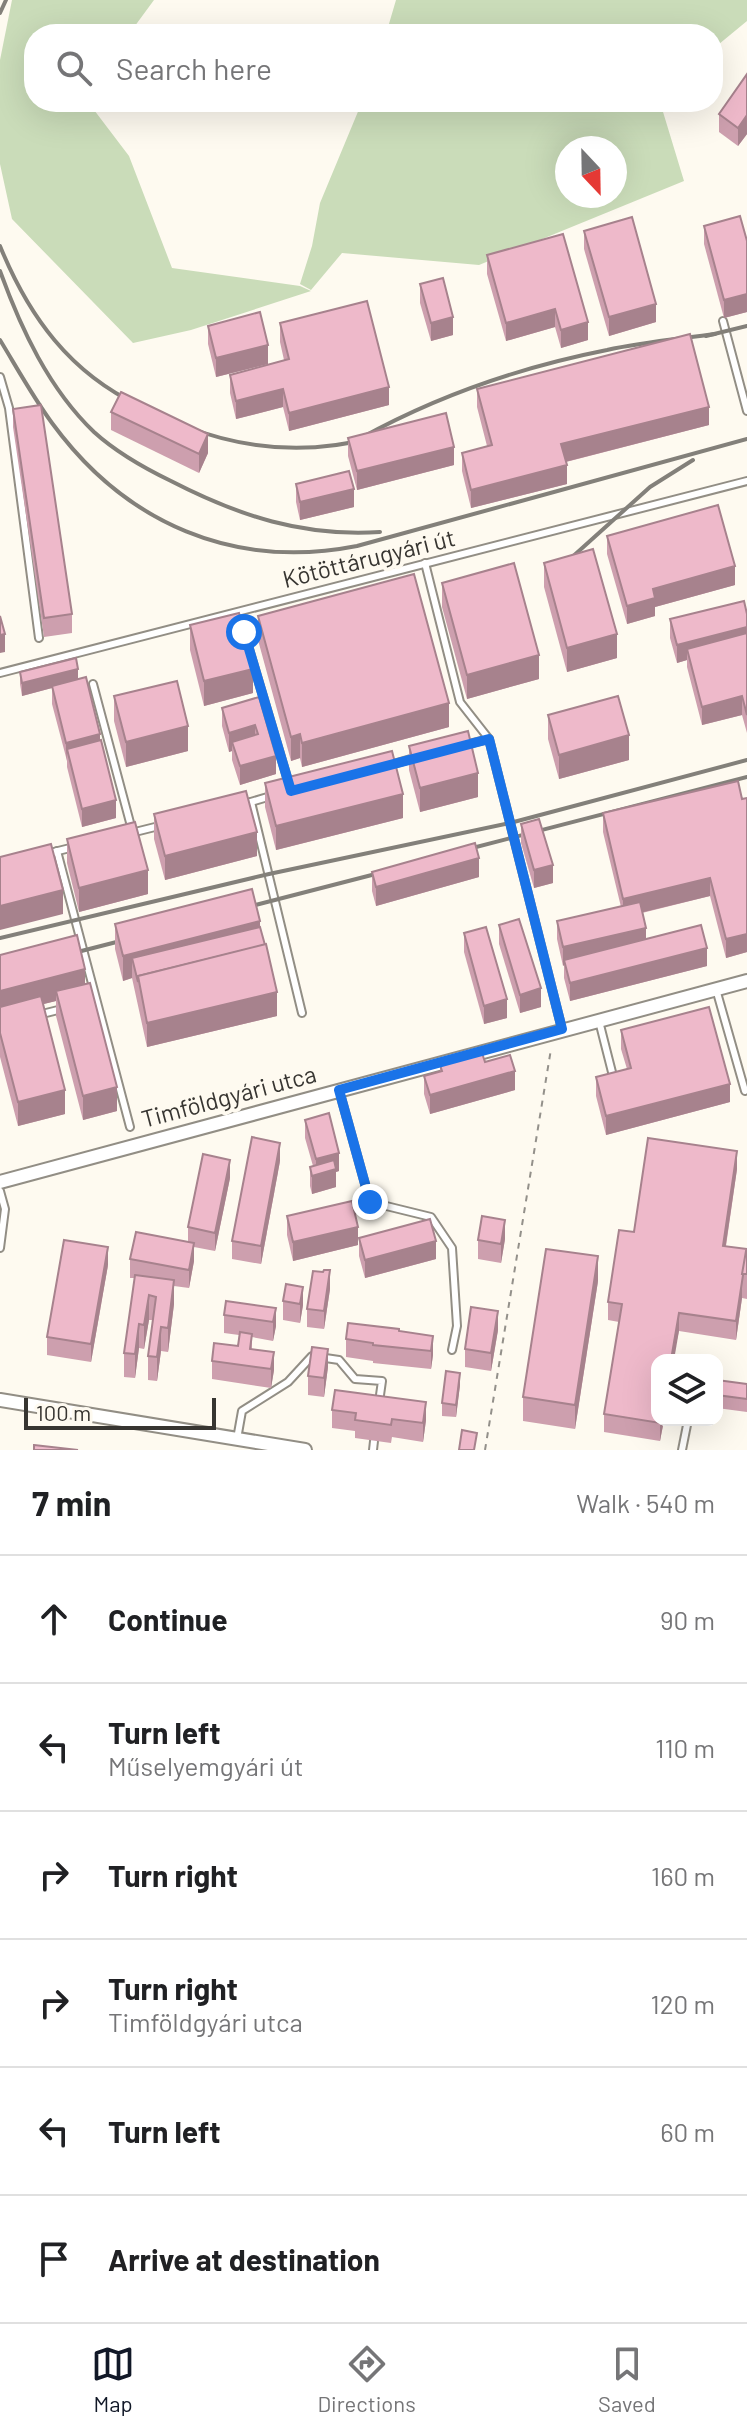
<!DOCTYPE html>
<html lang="en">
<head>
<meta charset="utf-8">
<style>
  :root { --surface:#fff; --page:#f6f6f6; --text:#202124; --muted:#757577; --line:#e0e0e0; --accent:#111827 }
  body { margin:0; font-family:Barlow,sans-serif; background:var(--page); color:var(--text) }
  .controls { position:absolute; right:24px; bottom:24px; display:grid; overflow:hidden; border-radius:16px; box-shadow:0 8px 32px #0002 }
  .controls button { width:72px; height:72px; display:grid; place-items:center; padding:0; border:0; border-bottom:2px solid var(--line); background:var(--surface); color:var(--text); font:40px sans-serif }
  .compass { position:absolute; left:555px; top:136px; width:72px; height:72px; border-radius:50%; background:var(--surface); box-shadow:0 8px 32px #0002; rotate:158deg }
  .scale { position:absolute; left:24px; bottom:20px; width:192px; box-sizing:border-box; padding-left:8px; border:4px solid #373531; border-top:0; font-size:22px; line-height:28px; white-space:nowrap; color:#373531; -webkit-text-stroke:6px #fefaf0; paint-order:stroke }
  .stop { position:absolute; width:24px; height:24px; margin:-18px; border:6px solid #1a73e8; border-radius:50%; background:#fff }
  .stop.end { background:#1a73e8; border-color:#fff; box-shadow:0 2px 8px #0008 }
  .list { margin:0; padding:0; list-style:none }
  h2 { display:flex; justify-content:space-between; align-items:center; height:104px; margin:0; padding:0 32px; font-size:34px }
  h2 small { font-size:26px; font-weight:400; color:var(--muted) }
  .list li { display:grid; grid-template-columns:52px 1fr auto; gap:24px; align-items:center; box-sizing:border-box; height:128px; padding:0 32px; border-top:2px solid var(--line) }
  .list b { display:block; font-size:30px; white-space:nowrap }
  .list p { margin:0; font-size:26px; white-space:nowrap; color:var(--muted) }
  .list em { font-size:26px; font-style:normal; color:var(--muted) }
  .icon { flex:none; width:44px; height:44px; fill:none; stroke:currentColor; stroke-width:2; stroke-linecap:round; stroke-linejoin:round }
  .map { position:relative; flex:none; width:747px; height:1450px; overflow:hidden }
  .search { position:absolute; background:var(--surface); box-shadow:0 8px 32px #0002; left:24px; right:24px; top:24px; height:88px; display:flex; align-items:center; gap:20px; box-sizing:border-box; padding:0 28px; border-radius:32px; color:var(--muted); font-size:30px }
  .sheet { height:872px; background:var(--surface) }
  nav { display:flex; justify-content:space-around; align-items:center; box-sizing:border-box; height:112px; border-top:2px solid var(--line); background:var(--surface); font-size:22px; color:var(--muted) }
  nav a { display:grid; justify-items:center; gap:4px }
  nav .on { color:var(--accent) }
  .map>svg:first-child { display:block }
  .green { fill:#cadcb9; fill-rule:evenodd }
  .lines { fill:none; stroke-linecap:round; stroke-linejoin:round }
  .service-casing { stroke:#928e85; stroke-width:10 }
  .minor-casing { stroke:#928e85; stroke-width:16 }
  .path { stroke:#93908a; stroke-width:2; stroke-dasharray:6 6; stroke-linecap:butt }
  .service { stroke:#fff; stroke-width:6 }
  .minor { stroke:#fff; stroke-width:12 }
  .rail { stroke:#83807a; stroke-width:4 }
  .wall { fill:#cd9fae }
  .shaded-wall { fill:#a7828d }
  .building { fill:#eeb9ca; stroke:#a7828d; stroke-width:2 }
  .route { stroke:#1a73e8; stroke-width:10 }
  .labels { text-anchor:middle; stroke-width:8; stroke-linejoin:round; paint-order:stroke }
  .street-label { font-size:24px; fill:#373531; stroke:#fefaf0 }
</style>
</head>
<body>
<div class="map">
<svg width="747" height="1450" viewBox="0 0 747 1450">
  <rect width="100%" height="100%" fill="#fefaf0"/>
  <g class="green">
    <polygon points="12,0 154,0 129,34 34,34 34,102 88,102 129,156 172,268 300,286 311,291 191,330 133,343 12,219 0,164 0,60"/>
    <polygon points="396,0 747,0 747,21 713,49 713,34 386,34"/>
    <path d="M362,102H660L684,181L479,265L342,253L311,290L300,284L312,246L320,203ZM567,148H615V196H567Z"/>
  </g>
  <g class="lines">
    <defs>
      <g id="service">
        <polyline points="723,321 747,411"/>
        <polyline points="0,377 9,408 39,638"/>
        <polyline points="425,563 460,702 489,739 562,1029"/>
        <polyline points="262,627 244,632 289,784"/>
        <polyline points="0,673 747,481"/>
        <polyline points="93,684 132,830"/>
        <polyline points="464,745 489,739"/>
        <polyline points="390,765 414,758"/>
        <polyline points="251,802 302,1013"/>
        <polyline points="244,804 271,796"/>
        <polyline points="131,833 159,826"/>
        <polyline points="57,851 130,1127"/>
        <polyline points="46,854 74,847"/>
        <polyline points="716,989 745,1091"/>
        <polyline points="38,1015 62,1009"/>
        <polyline points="599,1021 614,1080"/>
        <polyline points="339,1090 370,1202 431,1217 452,1248 457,1326 452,1350"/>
        <polyline points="0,1191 5,1209 0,1248"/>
        <polyline points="237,1439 242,1411 288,1382 312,1356 339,1360 355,1379 382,1381 379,1402"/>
        <polyline points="373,1450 374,1441"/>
        <polyline points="682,1450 688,1420"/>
      </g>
      <g id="minor">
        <polyline points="0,1182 747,981"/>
        <polyline points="0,1400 305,1450"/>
      </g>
    </defs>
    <use href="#service" class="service-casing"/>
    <use href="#minor" class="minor-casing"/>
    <polyline class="path" points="485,1450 551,1049"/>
    <use href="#service" class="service"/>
    <use href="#minor" class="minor"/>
    <g class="rail">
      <polyline points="0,13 6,0"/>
      <path d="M0,246C29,317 70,373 140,406"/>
      <path d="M0,271C21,329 49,389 94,432C116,452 144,468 171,481C239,516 303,537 380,532"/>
      <polyline points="706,336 747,326"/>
      <path d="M0,340C17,368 33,397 52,423C126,524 234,570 357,546L747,439"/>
      <path d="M187,427C247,450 310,454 372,438"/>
      <path d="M361,438C437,396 521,367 607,350C642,342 679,339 715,334"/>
      <polyline points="560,568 650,487 693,460"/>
      <polyline points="453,853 747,777"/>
      <polyline points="236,910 395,869"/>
      <polyline points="0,938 269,874 510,823 747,760"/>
      <polyline points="58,957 136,937"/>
    </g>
  </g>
  <g class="wall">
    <polygon points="747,74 747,134 738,146 719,132 719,114"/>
    <polygon points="704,226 747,241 747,312 724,318 704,244"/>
    <polygon points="584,231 656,322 609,336 584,249"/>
    <polygon points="563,234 588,340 561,348 555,327 506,341 487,274 487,255"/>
    <polygon points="420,284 453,335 431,341 420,303"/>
    <polygon points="280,323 389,405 289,431 283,407 236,419 230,393 230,375 284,360 280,342"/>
    <polygon points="208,326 268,364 216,377 208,344"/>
    <polygon points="477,389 709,425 566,462 567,484 471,508 462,471 462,453 487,446 477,407"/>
    <polygon points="13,409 72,614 72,633 44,637 13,427"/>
    <polygon points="111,412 208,453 199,473 111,430"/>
    <polygon points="348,438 454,465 357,490 348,456"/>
    <polygon points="296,484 354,507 300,520 296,502"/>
    <polygon points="607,536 735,585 655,607 655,616 627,624 607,554"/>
    <polygon points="544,563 617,658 567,672 544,587"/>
    <polygon points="442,583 539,679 467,699 442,607"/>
    <polygon points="747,614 747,733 742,715 702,725 687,667 687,660 677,663 670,638 670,619"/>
    <polygon points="258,616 449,727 302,767 300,758 291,761 258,640"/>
    <polygon points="190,625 253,693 204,706 190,650"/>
    <polygon points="20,672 78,679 100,740 116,818 82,827 67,767 67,761 52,704 52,688 22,696 20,684"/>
    <polygon points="114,696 188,751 126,767 114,721"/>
    <polygon points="259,697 276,774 240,785 232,760 232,751 229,752 222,726 222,708"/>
    <polygon points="548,715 629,760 559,779 548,739"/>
    <polygon points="409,746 478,797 420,812 409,770"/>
    <polygon points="265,783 403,818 276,850 265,807"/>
    <polygon points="747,798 747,952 726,958 710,896 642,913 646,939 707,966 570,1001 564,978 564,965 563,966 557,939 557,921 621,907 603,832 603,813"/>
    <polygon points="154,814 257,856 165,880 154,839"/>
    <polygon points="521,824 553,883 534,888 521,843"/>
    <polygon points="67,839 148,894 79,912 67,863"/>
    <polygon points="372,872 479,877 376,906 372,891"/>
    <polygon points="115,924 260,927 277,1016 147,1047 132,978 123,981 115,949"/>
    <polygon points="499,925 541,1007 520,1013 499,944"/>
    <polygon points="464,933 507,1018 484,1024 464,952"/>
    <polygon points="0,955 85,984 117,1111 83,1120 56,1016 56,1001 43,1004 65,1114 18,1126 0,1057"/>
    <polygon points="621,1030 730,1102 606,1135 596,1096 596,1077 627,1069 621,1049"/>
    <polygon points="485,1062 515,1090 430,1114 424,1094 424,1076 440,1071 440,1065"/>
    <polygon points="305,1120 339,1171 336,1172 336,1187 312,1194 310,1186 310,1167 313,1166 305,1138"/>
    <polygon points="280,1161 261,1264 232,1259 232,1241"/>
    <polygon points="737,1169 726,1246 747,1249 747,1299 742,1298 736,1340 679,1331 657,1420 664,1420 660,1441 604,1432 604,1414 619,1322 608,1320 608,1302 634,1232"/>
    <polygon points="230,1178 215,1251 194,1247 194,1261 189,1288 174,1286 174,1304 168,1352 161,1351 157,1381 148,1380 148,1356 153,1320 149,1320 144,1349 139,1348 135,1378 124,1377 124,1353 135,1278 130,1278 130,1259 188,1241 188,1227"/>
    <polygon points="287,1216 358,1245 293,1261 287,1235"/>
    <polygon points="359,1238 436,1259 365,1278 359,1256"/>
    <polygon points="505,1239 501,1263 478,1259 478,1240"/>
    <polygon points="108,1265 91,1362 47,1355 47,1337"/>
    <polygon points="598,1281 575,1429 523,1421 523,1397"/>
    <polygon points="286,1284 303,1305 300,1323 283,1320 283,1301"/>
    <polygon points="330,1289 324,1329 307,1327 307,1309"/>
    <polygon points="276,1308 276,1326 273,1341 252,1337 252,1349 274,1370 271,1388 212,1379 212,1361 238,1346 239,1335 224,1333 224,1315"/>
    <polygon points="498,1330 491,1371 465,1367 465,1349"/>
    <polygon points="399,1331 433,1336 433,1355 431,1369 373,1363 373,1361 346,1357 346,1339"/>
    <polygon points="328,1367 324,1397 308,1395 308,1376"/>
    <polygon points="717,1380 747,1384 747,1412 717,1408"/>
    <polygon points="460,1385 456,1417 442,1416 442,1403"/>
    <polygon points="332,1410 426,1420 423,1442 392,1437 391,1443 355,1438 355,1431 332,1428"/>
  </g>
  <g class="shaded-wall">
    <polygon points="747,115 747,134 738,146 738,128"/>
    <polygon points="747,294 747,312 724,318 724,300"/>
    <polygon points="656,304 656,322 609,336 609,317"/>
    <polygon points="555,309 555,327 506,341 506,323"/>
    <polygon points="453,317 453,335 431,341 431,323"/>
    <polygon points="588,322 588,340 561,348 561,330"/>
    <polygon points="268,345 268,364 216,377 216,358"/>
    <polygon points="389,387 389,405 289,431 289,413"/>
    <polygon points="283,389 283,407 236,419 236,401"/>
    <polygon points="709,407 709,425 561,463 561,444"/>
    <polygon points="208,434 208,453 199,473 199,454"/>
    <polygon points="454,447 454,465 357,490 357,471"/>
    <polygon points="567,465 567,484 471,508 471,490"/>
    <polygon points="354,489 354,507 300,520 300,502"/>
    <polygon points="735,566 735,585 655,607 655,616 627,624 627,606 653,589"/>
    <polygon points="747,627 747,645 687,649 687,660 677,663 677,645"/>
    <polygon points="5,634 5,652 0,653 0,635"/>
    <polygon points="617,634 617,658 567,672 567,648"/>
    <polygon points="539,655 539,679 467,699 467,675"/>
    <polygon points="78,669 78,681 22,696 22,683"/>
    <polygon points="253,669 253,693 204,706 204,681"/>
    <polygon points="742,696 742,715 702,725 702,707"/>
    <polygon points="449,703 449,727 302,767 302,743"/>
    <polygon points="255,725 255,744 232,742 232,751 229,752 229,733"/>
    <polygon points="188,726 188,751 126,767 126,742"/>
    <polygon points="100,734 100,752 67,749 66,761 66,743"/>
    <polygon points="300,734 300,758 291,761 291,737"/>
    <polygon points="629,735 629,760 559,779 559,755"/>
    <polygon points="276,756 276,774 240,785 240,766"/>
    <polygon points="478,773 478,797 420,812 420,788"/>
    <polygon points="403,794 403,818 276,850 276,826"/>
    <polygon points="116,800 116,818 82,827 82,809"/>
    <polygon points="257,832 257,856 165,880 165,856"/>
    <polygon points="479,858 479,877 376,906 376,887"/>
    <polygon points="553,865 553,883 534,888 534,870"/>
    <polygon points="148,870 148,894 79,912 79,888"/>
    <polygon points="710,878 710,896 623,917 623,899"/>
    <polygon points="63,890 63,914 0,930 0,906"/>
    <polygon points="260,921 260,945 132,958 132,978 123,981 123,956"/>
    <polygon points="646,928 646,947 564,960 564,965 563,966 563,947"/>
    <polygon points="747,934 747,952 726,958 726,939"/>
    <polygon points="707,948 707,966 570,1001 570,983"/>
    <polygon points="85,969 85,993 56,991 56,1001 0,1015 0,991"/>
    <polygon points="541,988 541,1007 520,1013 520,995"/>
    <polygon points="277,992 277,1016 147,1047 147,1023"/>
    <polygon points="507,999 507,1018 484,1024 484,1006"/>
    <polygon points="515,1071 515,1090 430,1114 430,1095"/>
    <polygon points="730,1084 730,1102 606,1135 606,1116"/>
    <polygon points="117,1087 117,1111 83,1120 83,1096"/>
    <polygon points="65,1090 65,1114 18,1126 18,1102"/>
    <polygon points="280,1143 280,1161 261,1264 261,1246"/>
    <polygon points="737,1151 737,1169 723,1264 723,1246"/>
    <polygon points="339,1153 339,1171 336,1172 336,1187 312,1194 312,1176 316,1175 316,1159"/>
    <polygon points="230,1160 230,1178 215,1251 215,1233"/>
    <polygon points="505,1220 505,1239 501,1263 501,1244"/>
    <polygon points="358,1227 358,1245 293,1261 293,1242"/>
    <polygon points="436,1241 436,1259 365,1278 365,1260"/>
    <polygon points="194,1243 194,1261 189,1288 189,1270"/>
    <polygon points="108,1247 108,1265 91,1362 91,1344"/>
    <polygon points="598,1256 598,1281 575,1429 575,1405"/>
    <polygon points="330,1270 330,1289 324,1329 324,1311"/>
    <polygon points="742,1279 742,1298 736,1340 736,1321"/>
    <polygon points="174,1280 174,1304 168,1352 168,1328"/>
    <polygon points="303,1287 303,1305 300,1323 300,1304"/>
    <polygon points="149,1295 149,1320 144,1349 144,1325"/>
    <polygon points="276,1308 276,1326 273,1341 273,1322"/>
    <polygon points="498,1311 498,1330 491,1371 491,1353"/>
    <polygon points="679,1313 679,1331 674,1360 671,1360"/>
    <polygon points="139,1324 139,1348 135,1378 135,1354"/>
    <polygon points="161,1327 161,1351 157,1381 157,1357"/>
    <polygon points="433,1336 433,1355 431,1369 431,1351"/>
    <polygon points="328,1349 328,1367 324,1397 324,1378"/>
    <polygon points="274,1352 274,1370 271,1388 271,1369"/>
    <polygon points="460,1373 460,1385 456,1417 456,1405"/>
    <polygon points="426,1402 426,1420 423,1442 423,1423"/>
    <polygon points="661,1420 664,1420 660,1441 660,1423"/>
  </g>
  <g class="building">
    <polygon points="747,74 747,115 738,128 719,114"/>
    <polygon points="740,216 747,241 747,294 724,300 704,226"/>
    <polygon points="632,217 656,304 609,317 584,231"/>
    <polygon points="563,234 588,322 561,330 555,309 506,323 487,255"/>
    <polygon points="443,278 453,317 431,323 420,284"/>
    <polygon points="367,301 389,387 289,413 283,389 236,401 230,375 289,359 280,323"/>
    <polygon points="260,312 268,345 216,358 208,326"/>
    <polygon points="690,334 709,407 561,444 567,465 471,490 462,453 492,445 477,389"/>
    <polygon points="121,392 208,434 199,454 111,412"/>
    <polygon points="41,405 72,614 44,618 13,409"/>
    <polygon points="446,413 454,447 357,471 348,438"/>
    <polygon points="349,471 354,489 300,502 296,484"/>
    <polygon points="718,505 735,566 653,589 655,598 627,606 607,536"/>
    <polygon points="593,549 617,634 567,648 544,563"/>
    <polygon points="514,563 539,655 467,675 442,583"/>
    <polygon points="414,574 449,703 302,743 300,734 291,737 258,616"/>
    <polygon points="744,601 747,614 747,627 677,645 670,619"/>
    <polygon points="239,613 253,669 204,681 190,625"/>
    <polygon points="0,616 5,634 0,635"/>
    <polygon points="747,633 747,715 742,696 702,707 687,649"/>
    <polygon points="76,658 78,669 22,683 20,672"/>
    <polygon points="86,677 100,734 66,743 52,686"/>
    <polygon points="177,681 188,726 126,742 114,696"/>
    <polygon points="618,696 629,735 559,755 548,715"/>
    <polygon points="259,697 276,756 240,766 232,742 258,734 255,725 229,733 222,708"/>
    <polygon points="468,731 478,773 420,788 409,746"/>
    <polygon points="101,740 116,800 82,809 67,749"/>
    <polygon points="392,751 403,794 276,826 265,783"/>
    <polygon points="738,781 742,799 747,798 747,934 726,939 710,878 623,899 603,813"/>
    <polygon points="246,791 257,832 165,856 154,814"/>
    <polygon points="539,819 553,865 534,870 521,824"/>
    <polygon points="135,822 148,870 79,888 67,839"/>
    <polygon points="475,843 479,858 376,887 372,872"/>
    <polygon points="51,844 63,890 0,906 0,857"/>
    <polygon points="252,889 260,921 123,956 115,924"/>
    <polygon points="640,902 646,928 563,947 557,921"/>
    <polygon points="519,919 541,988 520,995 499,925"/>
    <polygon points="701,925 707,948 570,983 564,960"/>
    <polygon points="260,927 265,945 138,976 138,982 132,958"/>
    <polygon points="486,927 507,999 484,1006 464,933"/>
    <polygon points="77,935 85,969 0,991 0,955"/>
    <polygon points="266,944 277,992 147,1023 138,976"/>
    <polygon points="90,983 117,1087 83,1096 56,991"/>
    <polygon points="41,996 65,1090 18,1102 0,1033 0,1007"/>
    <polygon points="709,1007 730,1084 606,1116 596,1077 631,1068 621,1030"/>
    <polygon points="482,1053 485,1062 510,1055 515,1071 430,1095 424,1076 442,1071 440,1065"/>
    <polygon points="329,1113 339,1153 316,1159 305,1120"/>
    <polygon points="252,1137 280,1143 261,1246 232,1241"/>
    <polygon points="648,1138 737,1151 723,1246 747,1249 736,1321 679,1313 671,1360 657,1360 657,1420 661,1420 660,1423 604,1414 622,1304 608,1302 619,1230 634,1232"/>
    <polygon points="203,1154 230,1160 215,1233 188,1227"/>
    <polygon points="334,1160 336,1169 312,1176 310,1167"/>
    <polygon points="352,1201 358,1227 293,1242 287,1216"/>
    <polygon points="482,1216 505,1220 501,1244 478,1240"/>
    <polygon points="430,1219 436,1241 365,1260 359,1238"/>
    <polygon points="136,1232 194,1243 189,1270 130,1259"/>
    <polygon points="64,1240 108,1247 91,1344 47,1337"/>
    <polygon points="546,1249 598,1256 575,1405 523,1397"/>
    <polygon points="746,1251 747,1251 747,1274 742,1274"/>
    <polygon points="324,1270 330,1270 324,1311 307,1309 313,1271 323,1272"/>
    <polygon points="135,1275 174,1280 168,1328 161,1327 157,1357 148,1356 156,1297 149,1295 144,1325 139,1324 135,1354 124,1353"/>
    <polygon points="286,1284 303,1287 300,1304 283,1301"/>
    <polygon points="226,1301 276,1308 273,1322 224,1315"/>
    <polygon points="471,1307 498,1311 491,1353 465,1349"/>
    <polygon points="348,1323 399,1329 399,1331 433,1336 431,1351 373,1345 373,1343 346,1339"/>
    <polygon points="240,1332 252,1334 250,1349 274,1352 271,1369 212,1361 214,1343 238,1346"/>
    <polygon points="312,1347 328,1349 324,1378 308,1376"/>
    <polygon points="446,1371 460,1373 456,1405 442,1403"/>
    <polygon points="717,1380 747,1384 747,1399 717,1395"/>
    <polygon points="335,1390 426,1402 423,1423 392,1419 391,1425 355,1420 356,1413 332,1410"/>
    <polygon points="462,1430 477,1433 474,1450 459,1450"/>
    <polygon points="34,1445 78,1450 34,1450"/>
  </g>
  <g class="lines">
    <polyline class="route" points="244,632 291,791 489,739 562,1029 339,1090 370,1202"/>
  </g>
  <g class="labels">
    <g class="street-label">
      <text transform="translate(369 559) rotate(-14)" y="8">Kötöttárugyári út</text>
      <text transform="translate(229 1097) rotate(-15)" y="8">Timföldgyári utca</text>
    </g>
  </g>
</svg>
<div class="controls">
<button><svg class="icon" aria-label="layers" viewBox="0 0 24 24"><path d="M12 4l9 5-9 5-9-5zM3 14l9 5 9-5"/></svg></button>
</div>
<svg class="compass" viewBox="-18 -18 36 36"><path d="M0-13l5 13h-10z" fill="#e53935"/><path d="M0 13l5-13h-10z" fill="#757577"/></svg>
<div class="scale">100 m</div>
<div class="stop" style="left:244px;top:632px"></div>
<div class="stop end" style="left:370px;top:1202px"></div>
<div class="search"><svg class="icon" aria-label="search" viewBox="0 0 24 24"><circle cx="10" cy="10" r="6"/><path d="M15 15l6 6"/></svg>Search here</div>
</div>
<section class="sheet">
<h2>7 min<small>Walk · 540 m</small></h2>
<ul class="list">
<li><svg class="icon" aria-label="ahead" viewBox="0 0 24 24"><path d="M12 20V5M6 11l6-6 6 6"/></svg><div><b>Continue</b></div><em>90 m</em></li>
<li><svg class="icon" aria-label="left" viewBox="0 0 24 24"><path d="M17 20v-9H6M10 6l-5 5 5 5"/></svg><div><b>Turn left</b><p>Műselyemgyári út</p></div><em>110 m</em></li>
<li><svg class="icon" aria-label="right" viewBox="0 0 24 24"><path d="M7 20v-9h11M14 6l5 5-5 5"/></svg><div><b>Turn right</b></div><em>160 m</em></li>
<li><svg class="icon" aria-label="right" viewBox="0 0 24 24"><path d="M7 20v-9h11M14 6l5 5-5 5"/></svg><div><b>Turn right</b><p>Timföldgyári utca</p></div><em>120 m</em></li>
<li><svg class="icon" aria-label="left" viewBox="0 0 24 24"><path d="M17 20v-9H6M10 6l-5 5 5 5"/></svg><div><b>Turn left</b></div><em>60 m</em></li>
<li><svg class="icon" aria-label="arrive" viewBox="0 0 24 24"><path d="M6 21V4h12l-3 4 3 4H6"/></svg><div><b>Arrive at destination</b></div></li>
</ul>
</section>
<nav>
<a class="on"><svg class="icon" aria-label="map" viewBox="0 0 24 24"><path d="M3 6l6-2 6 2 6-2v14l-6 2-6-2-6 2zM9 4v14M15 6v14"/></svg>Map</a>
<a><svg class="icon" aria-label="directions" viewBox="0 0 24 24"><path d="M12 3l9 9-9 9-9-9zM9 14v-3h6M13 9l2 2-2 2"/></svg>Directions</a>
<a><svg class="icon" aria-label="saved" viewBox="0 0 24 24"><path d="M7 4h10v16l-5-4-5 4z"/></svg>Saved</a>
</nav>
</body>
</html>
